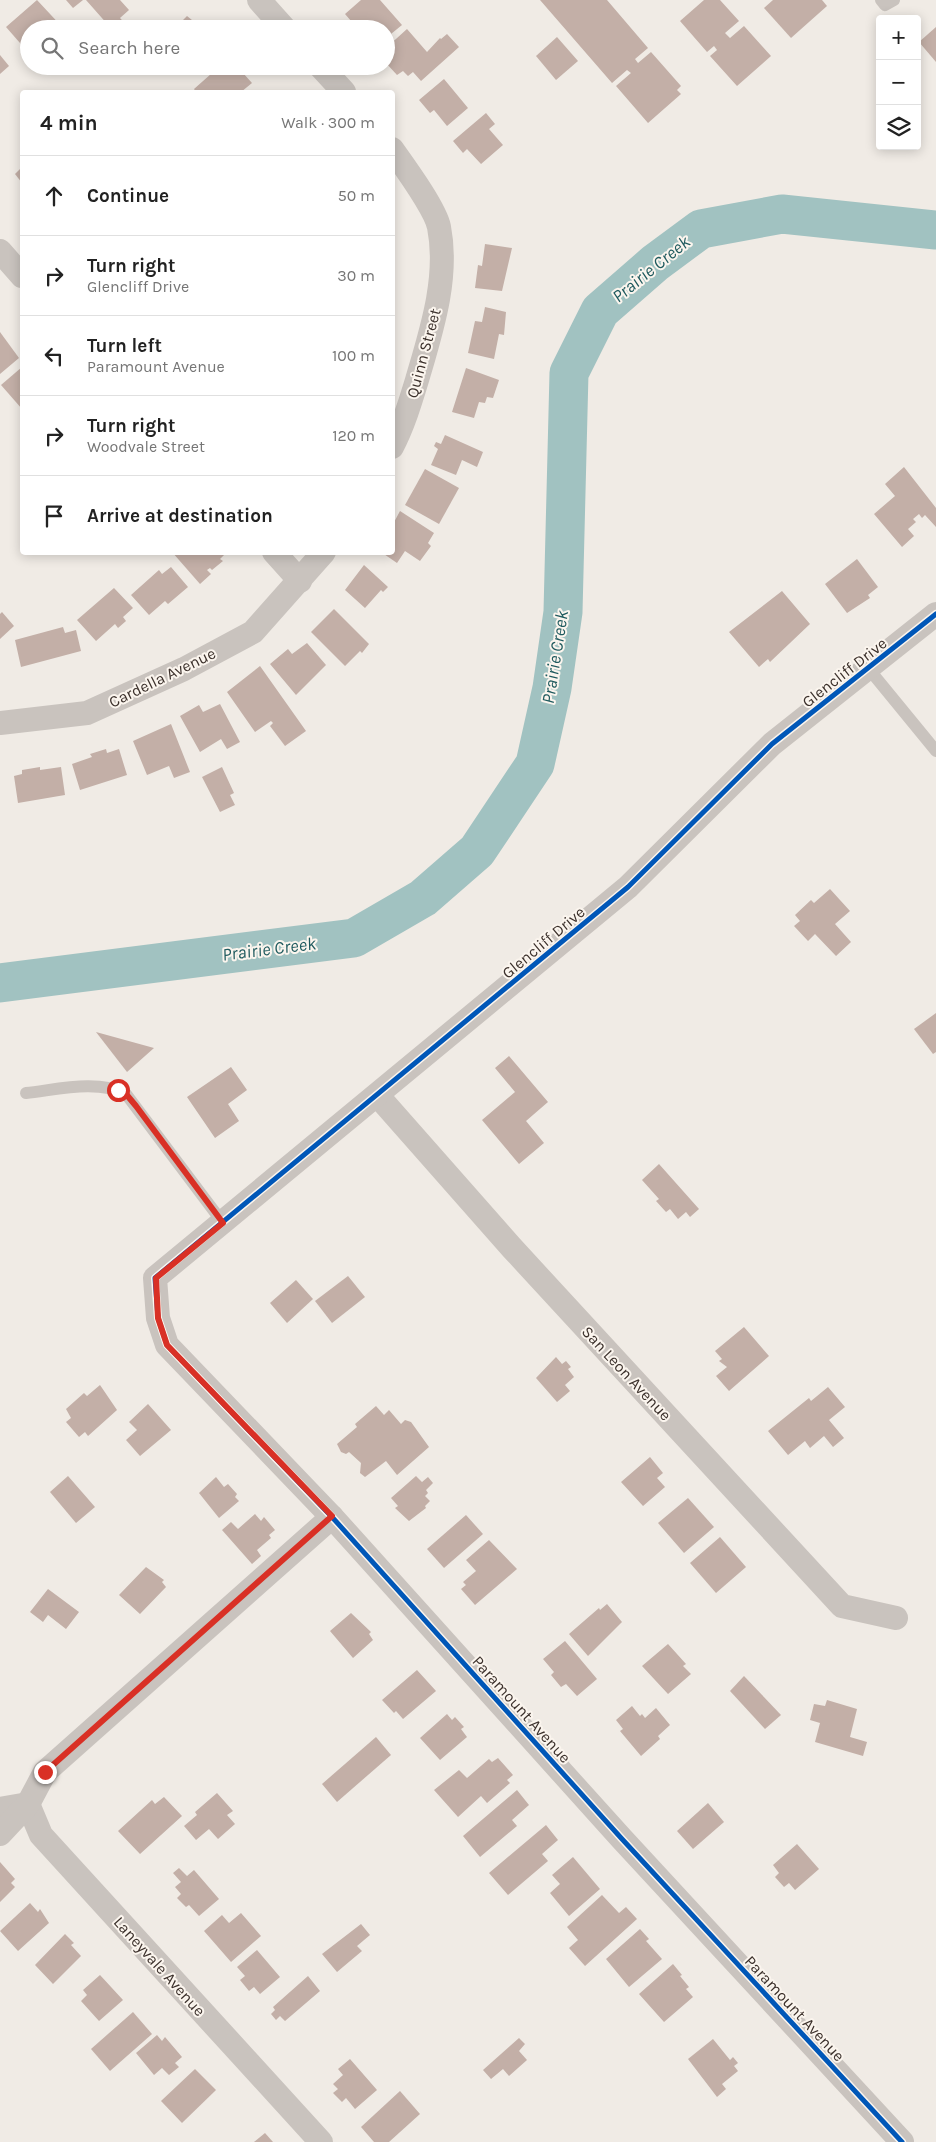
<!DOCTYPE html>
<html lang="en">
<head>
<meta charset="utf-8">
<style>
  :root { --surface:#fff; --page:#f2f2f2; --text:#222; --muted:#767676; --line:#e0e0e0 }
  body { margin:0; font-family:Karla,sans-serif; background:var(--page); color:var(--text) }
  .controls { position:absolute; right:15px; top:15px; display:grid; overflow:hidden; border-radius:5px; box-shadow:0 2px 12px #0003 }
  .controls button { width:45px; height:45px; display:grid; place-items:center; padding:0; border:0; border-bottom:1px solid var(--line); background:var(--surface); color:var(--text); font:25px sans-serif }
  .stop { position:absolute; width:15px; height:15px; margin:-11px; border:4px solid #d93025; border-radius:50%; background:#fff }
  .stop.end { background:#d93025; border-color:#fff; box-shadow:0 1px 5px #0008 }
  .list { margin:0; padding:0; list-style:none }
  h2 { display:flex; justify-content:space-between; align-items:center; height:65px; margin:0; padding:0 20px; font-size:21px }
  h2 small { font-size:16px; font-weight:400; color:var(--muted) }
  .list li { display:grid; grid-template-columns:32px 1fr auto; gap:15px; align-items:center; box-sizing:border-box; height:80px; padding:0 20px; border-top:1px solid var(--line) }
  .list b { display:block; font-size:19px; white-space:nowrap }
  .list p { margin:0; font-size:16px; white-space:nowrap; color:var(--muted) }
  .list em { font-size:16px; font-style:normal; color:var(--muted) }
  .icon { flex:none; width:28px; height:28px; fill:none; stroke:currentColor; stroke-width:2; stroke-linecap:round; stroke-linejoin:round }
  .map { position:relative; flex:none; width:936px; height:2142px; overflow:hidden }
  .search { position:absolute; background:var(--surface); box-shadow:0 2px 12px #0003; left:20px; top:20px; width:375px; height:55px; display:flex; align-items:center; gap:12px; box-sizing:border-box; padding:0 18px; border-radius:28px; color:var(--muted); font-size:19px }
  .panel { position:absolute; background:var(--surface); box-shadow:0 2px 12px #0003; left:20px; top:90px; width:375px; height:465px; border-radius:5px }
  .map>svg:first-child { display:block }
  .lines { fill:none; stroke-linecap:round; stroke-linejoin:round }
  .river { stroke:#a1c2c1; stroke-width:39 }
  .building { fill:#c3afa7 }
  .lane { stroke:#c9c3be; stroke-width:12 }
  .street { stroke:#c9c3be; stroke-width:24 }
  .cycleway-casing { stroke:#fbf5ee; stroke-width:8 }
  .cycleway { stroke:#0057b8; stroke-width:5 }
  .route { stroke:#d93025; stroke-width:6 }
  .labels { text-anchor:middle; stroke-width:4; stroke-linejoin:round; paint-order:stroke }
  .street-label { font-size:16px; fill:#3b302b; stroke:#fbf5ee }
  .water-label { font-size:18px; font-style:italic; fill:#1f5a5e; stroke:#fbf5ee }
</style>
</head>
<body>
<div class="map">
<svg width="936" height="2142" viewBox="0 0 936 2142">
  <rect width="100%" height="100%" fill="#f0ebe5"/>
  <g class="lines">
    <polyline class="river" points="0,983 354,938 423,898 477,851 535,764 552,688 563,612 569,373 600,311 655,263 701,229 782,214 936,230"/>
  </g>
  <g class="building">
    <polygon points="37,0 64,29 49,29 47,26 44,29 29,29 29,49 27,51 6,27"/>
    <polygon points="66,0 83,0 73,8"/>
    <polygon points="86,0 120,0 129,10 120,18 130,29 106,29 109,26"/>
    <polygon points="361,0 380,0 402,25 386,38 386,29 358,29 345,14"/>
    <polygon points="540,0 607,0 648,48 635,59 638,63 651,52 681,86 677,90 681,94 648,123 616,86 631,73 627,70 612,83"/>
    <polygon points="704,0 720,0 739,21 725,33 730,38 744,26 771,56 737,86 710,56 717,50 714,46 707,52 680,21"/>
    <polygon points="773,0 822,0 827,6 791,38 764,8"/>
    <polygon points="187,16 203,29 205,26 207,29 174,29"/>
    <polygon points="936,27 936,62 919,42"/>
    <polygon points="407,29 427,52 440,38 441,39 447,34 459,47 421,81 413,72 408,76 403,71 397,75 386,63 388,52 386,48"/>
    <polygon points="557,37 578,61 556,80 536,56"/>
    <polygon points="0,55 9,66 0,74"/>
    <polygon points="184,66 197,66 190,73"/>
    <polygon points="220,66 244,66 246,69 243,73 252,83 241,92 196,92 194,89"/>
    <polygon points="444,79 468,108 447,126 434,110 430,113 419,100"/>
    <polygon points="486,113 495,124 489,129 503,145 481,164 467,149 463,153 453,141"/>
    <polygon points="22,167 22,183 15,174"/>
    <polygon points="485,244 512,248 502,291 475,288 478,265 482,266"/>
    <polygon points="485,307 506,312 504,335 499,334 494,359 468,353 475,321 482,322"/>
    <polygon points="0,332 19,358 0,374"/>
    <polygon points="22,367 22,409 1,385"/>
    <polygon points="466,368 499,380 493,398 487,397 485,403 479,402 474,418 452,412"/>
    <polygon points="445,435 483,452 477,467 462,460 456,475 431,465 438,449 434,446 436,442 441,444"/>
    <polygon points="904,467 936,508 936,527 925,515 922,518 919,514 913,519 916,522 908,529 914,536 902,547 874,514 895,496 885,484"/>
    <polygon points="425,469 459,488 439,524 405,505"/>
    <polygon points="400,511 434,533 428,543 431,546 420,561 405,551 397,563 381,552 392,552 392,526"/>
    <polygon points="172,552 224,552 225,554 220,559 223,561 212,570 210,568 207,570 211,574 200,584"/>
    <polygon points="857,559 878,587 868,595 870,598 847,613 825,584"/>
    <polygon points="364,565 388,587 383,592 381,590 365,608 345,590"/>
    <polygon points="171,567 188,587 168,604 165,601 149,615 131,595 159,570 162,574"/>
    <polygon points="114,588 133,608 123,617 126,621 118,628 115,624 96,641 77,620"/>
    <polygon points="782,591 810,624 770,662 768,659 759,667 729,632"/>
    <polygon points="334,609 369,644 362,653 360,651 345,666 311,632"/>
    <polygon points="2,612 14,626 0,639 0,614"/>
    <polygon points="63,627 65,633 76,630 81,651 21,667 15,640"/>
    <polygon points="307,643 326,665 296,695 270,664 288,649 292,654"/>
    <polygon points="260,666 306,731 285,746 270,726 273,723 271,721 255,732 227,692"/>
    <polygon points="220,704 240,742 227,749 221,739 200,752 180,716 199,705 203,712"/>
    <polygon points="171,724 190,772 174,778 169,766 147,775 133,741"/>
    <polygon points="106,749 107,753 119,749 127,775 80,790 72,764 92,757 90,754"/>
    <polygon points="40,767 40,770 61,767 65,795 18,803 14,776 22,774 22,770"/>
    <polygon points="222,767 234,793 230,795 235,805 220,812 202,777"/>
    <polygon points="830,889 850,911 835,924 851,942 836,956 815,934 808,941 794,926 800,921 795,915 811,900 814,903"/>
    <polygon points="936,1013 936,1052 933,1054 914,1029"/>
    <polygon points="96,1032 154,1048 127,1072"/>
    <polygon points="509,1056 548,1102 526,1121 544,1143 519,1164 482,1120 515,1092 495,1068"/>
    <polygon points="231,1067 247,1090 228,1104 239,1121 215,1138 187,1097"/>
    <polygon points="659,1164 699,1209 690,1217 686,1212 678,1219 670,1209 666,1212 656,1201 659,1199 642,1180"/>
    <polygon points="348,1276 365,1297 332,1323 315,1301"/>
    <polygon points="296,1280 313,1299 287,1323 270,1303"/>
    <polygon points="744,1327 769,1356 729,1391 716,1376 727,1367 719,1361 722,1359 715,1351"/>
    <polygon points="556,1357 562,1364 566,1361 571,1367 568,1369 574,1377 565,1385 570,1391 557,1402 536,1378"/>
    <polygon points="100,1385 117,1410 88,1436 85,1432 79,1437 66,1422 71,1418 66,1409 84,1393 87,1396"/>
    <polygon points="828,1387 845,1407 829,1420 844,1438 833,1447 824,1436 810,1448 805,1441 788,1455 768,1431 809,1398 811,1401"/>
    <polygon points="148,1404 171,1430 140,1456 126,1440 137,1430 129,1422"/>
    <polygon points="376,1406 384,1415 389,1410 401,1424 405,1420 411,1422 429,1447 397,1475 386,1461 365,1477 360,1473 361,1463 349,1452 346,1454 341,1452 337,1444 357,1427 355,1424"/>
    <polygon points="650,1457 663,1473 657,1478 665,1487 643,1506 621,1482"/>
    <polygon points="68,1476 95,1507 76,1523 50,1492"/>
    <polygon points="416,1476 422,1482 428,1477 433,1483 426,1490 428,1493 425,1496 430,1501 425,1506 426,1508 409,1521 395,1508 398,1506 391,1498"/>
    <polygon points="216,1477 224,1487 228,1484 237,1494 235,1497 239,1501 219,1518 199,1493"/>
    <polygon points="688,1498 714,1527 684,1553 658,1523"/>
    <polygon points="255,1514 261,1521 264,1517 275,1530 269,1535 271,1538 257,1550 261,1556 252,1564 222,1530 231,1522 238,1529"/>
    <polygon points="466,1515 483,1534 444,1568 427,1549"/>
    <polygon points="720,1537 746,1567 716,1593 690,1563"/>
    <polygon points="489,1540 517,1569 475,1605 461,1589 466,1585 463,1582 476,1571 466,1560"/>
    <polygon points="146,1567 164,1580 162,1582 166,1587 140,1614 119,1595"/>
    <polygon points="48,1589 79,1612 66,1629 48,1615 43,1622 30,1612"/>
    <polygon points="607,1604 622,1622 588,1656 569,1634 599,1608 600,1610"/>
    <polygon points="351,1613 371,1632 369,1634 373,1640 353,1658 330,1631"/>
    <polygon points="565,1641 597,1679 577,1696 566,1684 561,1687 551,1675 554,1672 543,1659"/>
    <polygon points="668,1644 686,1664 683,1666 691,1674 668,1694 642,1666"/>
    <polygon points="417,1670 436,1691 403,1719 396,1711 394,1713 382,1700"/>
    <polygon points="744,1676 781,1715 765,1729 730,1691"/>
    <polygon points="827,1700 857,1709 850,1737 867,1742 863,1756 815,1742 820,1723 810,1720 814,1704 825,1706"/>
    <polygon points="632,1706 640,1716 642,1714 645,1718 656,1708 670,1725 658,1736 660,1739 641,1756 620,1731 623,1729 616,1720"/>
    <polygon points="447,1714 452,1720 455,1717 464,1727 461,1729 467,1737 440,1760 420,1738"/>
    <polygon points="376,1737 391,1755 337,1802 322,1784"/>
    <polygon points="498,1758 513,1775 507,1780 510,1783 487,1803 481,1796 458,1817 434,1790 459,1770 467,1778 489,1759 492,1762"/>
    <polygon points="517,1790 529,1805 512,1820 517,1826 480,1857 463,1836"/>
    <polygon points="217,1793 233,1811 227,1815 235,1824 218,1839 209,1829 196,1840 184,1826 197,1815 195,1812"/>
    <polygon points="164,1797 182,1816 140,1854 118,1831 152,1800 155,1804"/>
    <polygon points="708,1803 724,1822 693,1849 677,1831"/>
    <polygon points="546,1825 558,1840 542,1854 548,1861 508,1895 489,1873"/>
    <polygon points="797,1844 819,1869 795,1890 789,1883 784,1887 775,1877 779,1873 773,1865"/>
    <polygon points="573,1857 600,1889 569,1916 550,1893 560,1884 552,1875"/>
    <polygon points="0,1862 15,1879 11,1883 15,1887 0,1902"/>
    <polygon points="179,1868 187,1876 194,1870 219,1899 199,1916 189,1905 186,1907 177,1898 181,1894 175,1887 181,1882 173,1873"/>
    <polygon points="602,1895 619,1913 626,1907 637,1919 585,1966 569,1948 578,1940 567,1927"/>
    <polygon points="30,1903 38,1912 40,1909 49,1923 18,1951 0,1931"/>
    <polygon points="241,1913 261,1936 231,1962 204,1931 222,1915 229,1923"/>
    <polygon points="361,1924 370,1935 357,1946 362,1951 337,1972 322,1954"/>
    <polygon points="640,1929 649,1939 646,1941 662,1959 629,1987 606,1959"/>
    <polygon points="65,1934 74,1943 71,1945 81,1956 53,1984 35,1965"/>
    <polygon points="257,1950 280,1977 260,1994 254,1987 249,1991 240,1980 245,1976 237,1967"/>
    <polygon points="673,1964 682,1975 680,1976 689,1987 686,1989 693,1997 664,2022 639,1994"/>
    <polygon points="100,1975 123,2000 99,2021 81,2001 87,1995 83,1990"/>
    <polygon points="308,1976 320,1991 285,2021 280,2016 276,2020 271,2014 275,2010 273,2007"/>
    <polygon points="133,2012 152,2034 110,2071 91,2049"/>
    <polygon points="157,2035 162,2041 165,2037 182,2057 175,2063 179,2067 169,2075 162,2068 154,2075 136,2053"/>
    <polygon points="519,2038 525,2044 519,2051 527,2060 509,2076 503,2069 491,2079 483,2070"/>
    <polygon points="713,2039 730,2060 733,2057 738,2063 734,2066 738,2071 722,2084 726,2089 717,2097 688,2059"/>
    <polygon points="350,2059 377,2090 355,2109 346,2098 342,2102 333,2093 338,2089 333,2084 343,2075 338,2069"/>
    <polygon points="195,2069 216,2090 182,2123 161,2101"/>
    <polygon points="400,2091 420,2114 389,2142 374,2142 361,2127"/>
    <polygon points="265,2133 273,2142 254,2142"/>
  </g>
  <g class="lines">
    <g class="lane">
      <polyline points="881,0 885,5 894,0"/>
      <polyline points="868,668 936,751"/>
      <path d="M26,1093C56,1090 97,1079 126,1094L223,1223"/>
    </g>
    <g class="street">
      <polyline points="259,0 285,29"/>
      <polyline points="320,66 344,92"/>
      <path d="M392,149C404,166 435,208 439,227C449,278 431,332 417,380C410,403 403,426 392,447"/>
      <polyline points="0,251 22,276"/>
      <polyline points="274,552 300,581"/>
      <polyline points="0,723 87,713 184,669 253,632 324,552"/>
      <polyline points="378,1096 512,1248 842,1606 896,1618"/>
      <polyline points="0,1809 28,1804 41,1835 321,2142"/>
      <polyline points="0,1834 28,1804 45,1772 332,1517"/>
      <polyline points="902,2142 622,1839 332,1517 167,1345 158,1318 155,1278 628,887 772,744 936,614"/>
    </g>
    <defs>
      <polyline id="cycleway" points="902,2142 622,1839 332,1517 167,1345 158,1318 155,1278 628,887 772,744 936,614"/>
    </defs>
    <use href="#cycleway" class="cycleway-casing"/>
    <use href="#cycleway" class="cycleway"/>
  </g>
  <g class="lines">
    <polyline class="route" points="45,1772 332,1516 167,1345 158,1318 156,1278 223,1223 136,1106 126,1094 118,1090"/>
  </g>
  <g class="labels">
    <g class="street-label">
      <text transform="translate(423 353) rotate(-75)" y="6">Quinn Street</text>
      <text transform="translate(844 672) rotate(-38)" y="6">Glencliff Drive</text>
      <text transform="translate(162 677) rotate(-26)" y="6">Cardella Avenue</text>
      <text transform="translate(543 942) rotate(-40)" y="6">Glencliff Drive</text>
      <text transform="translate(627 1373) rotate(47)" y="6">San Leon Avenue</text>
      <text transform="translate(522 1709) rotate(48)" y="6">Paramount Avenue</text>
      <text transform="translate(160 1966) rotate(48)" y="6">Laneyvale Avenue</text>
      <text transform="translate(795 2008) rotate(47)" y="6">Paramount Avenue</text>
    </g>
    <g class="water-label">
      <text transform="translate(651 269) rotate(-39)" y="6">Prairie Creek</text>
      <text transform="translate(555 657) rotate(-81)" y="6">Prairie Creek</text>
      <text transform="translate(269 949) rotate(-7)" y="6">Prairie Creek</text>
    </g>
  </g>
</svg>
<div class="controls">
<button>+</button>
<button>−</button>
<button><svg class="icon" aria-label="layers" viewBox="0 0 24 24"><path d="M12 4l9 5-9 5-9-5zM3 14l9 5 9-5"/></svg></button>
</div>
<div class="stop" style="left:118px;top:1090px"></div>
<div class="stop end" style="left:45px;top:1772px"></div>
<div class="search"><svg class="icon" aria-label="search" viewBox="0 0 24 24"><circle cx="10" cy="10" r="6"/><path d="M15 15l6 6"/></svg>Search here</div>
<section class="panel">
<h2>4 min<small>Walk · 300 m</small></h2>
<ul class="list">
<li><svg class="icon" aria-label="ahead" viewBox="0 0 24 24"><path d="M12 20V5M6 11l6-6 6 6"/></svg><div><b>Continue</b></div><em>50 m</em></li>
<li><svg class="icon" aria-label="right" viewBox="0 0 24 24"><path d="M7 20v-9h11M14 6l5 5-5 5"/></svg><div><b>Turn right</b><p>Glencliff Drive</p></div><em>30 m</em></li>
<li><svg class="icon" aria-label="left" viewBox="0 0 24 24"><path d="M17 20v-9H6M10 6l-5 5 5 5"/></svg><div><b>Turn left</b><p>Paramount Avenue</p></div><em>100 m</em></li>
<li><svg class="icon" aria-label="right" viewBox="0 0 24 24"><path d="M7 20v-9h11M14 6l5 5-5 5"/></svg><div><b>Turn right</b><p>Woodvale Street</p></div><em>120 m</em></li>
<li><svg class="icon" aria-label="arrive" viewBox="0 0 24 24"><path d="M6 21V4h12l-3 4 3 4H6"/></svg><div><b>Arrive at destination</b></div></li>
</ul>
</section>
</div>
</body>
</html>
